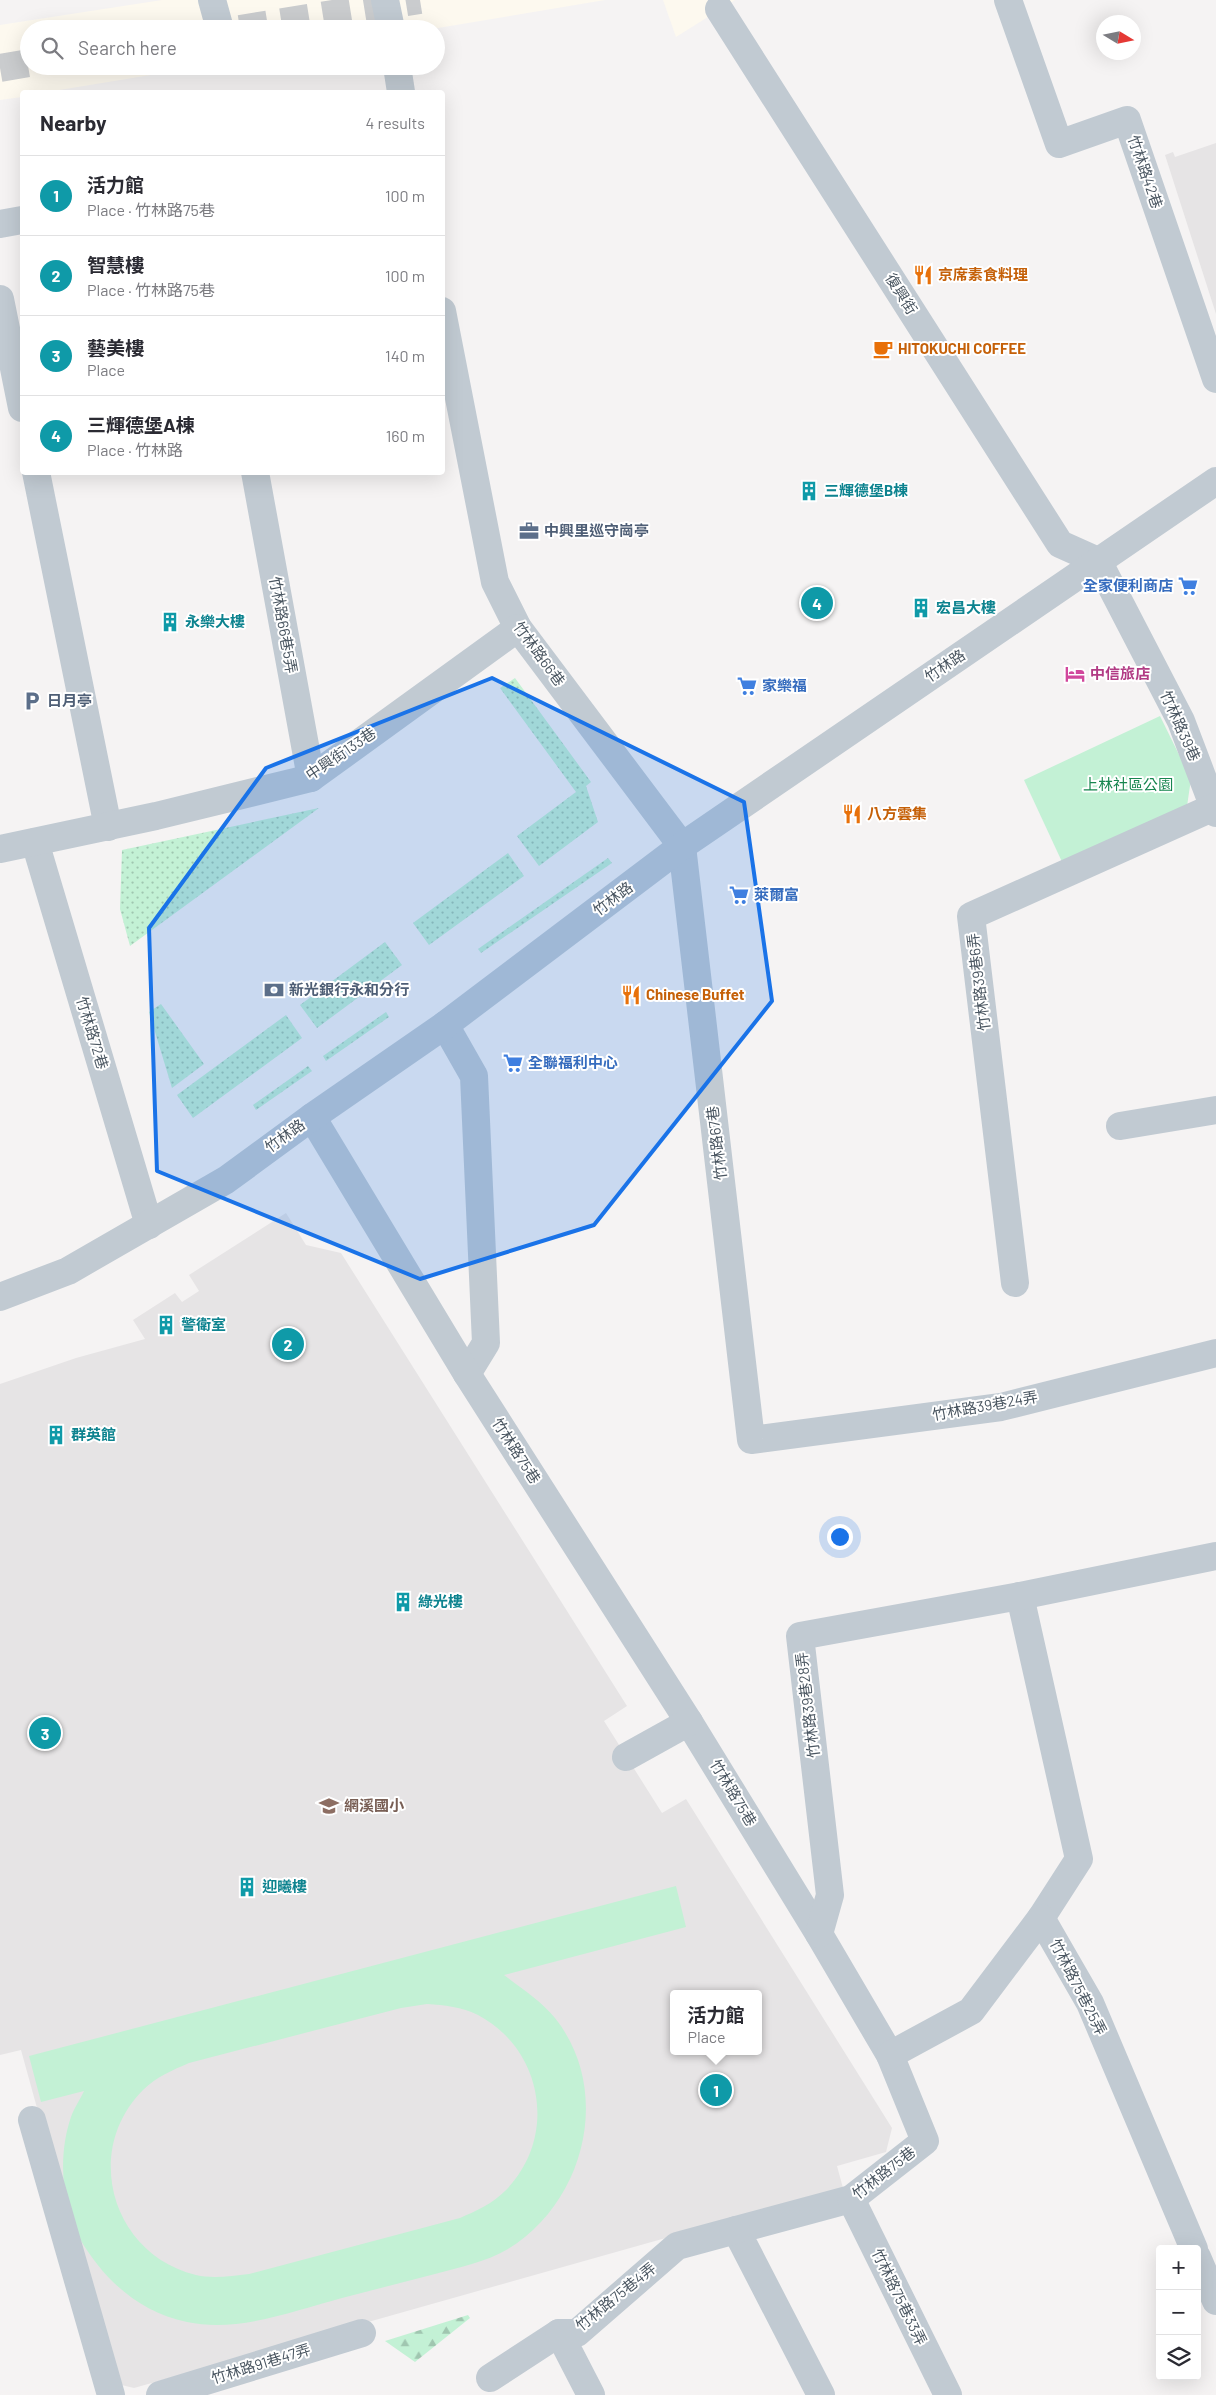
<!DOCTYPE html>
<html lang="en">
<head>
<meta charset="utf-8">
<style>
  :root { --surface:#fff; --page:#f7f7f7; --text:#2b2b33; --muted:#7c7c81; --line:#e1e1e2; --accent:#1a73e8 }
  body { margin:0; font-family:Barlow,"Noto Sans TC",sans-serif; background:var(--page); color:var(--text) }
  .controls { position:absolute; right:15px; bottom:15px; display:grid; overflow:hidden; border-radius:5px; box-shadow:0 5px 20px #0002 }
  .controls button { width:45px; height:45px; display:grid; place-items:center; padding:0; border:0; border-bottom:1px solid var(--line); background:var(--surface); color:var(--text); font:25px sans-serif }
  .compass { position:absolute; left:1096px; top:15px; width:45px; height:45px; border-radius:50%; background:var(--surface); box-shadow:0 5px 20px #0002; rotate:100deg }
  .you { position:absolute; left:839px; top:1536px; width:18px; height:18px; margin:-12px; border:4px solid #fff; border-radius:50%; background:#1a73e8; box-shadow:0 0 0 8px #1a73e833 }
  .badge { display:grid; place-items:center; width:32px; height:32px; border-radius:50%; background:var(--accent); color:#fff; font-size:16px; font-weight:700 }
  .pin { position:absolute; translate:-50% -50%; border:2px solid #fff; box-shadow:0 1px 5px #0006 }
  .popup { position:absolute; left:670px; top:1990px; width:92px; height:65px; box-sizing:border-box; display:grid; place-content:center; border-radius:5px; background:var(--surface); filter:drop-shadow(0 1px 4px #0005); font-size:16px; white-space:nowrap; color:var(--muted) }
  .popup b { font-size:19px; color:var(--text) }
  .popup::after { content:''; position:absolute; left:50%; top:100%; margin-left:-10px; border:10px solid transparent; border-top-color:var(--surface) }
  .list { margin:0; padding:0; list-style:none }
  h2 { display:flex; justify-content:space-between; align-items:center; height:65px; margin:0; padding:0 20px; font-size:21px }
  h2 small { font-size:16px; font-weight:400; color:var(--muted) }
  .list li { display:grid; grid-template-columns:32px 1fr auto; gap:15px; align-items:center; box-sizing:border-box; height:80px; padding:0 20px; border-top:1px solid var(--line) }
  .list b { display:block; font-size:19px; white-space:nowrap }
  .list p { margin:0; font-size:16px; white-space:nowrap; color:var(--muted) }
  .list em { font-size:16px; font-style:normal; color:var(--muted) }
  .icon { flex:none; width:28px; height:28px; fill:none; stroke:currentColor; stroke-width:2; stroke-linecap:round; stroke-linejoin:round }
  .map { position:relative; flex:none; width:1216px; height:2395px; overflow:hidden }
  .search { position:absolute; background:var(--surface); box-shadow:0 5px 20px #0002; left:20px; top:20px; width:425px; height:55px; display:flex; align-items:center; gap:12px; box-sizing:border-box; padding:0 18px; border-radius:28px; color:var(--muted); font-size:19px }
  .panel { position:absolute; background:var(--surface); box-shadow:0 5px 20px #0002; left:20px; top:90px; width:425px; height:385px; border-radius:5px }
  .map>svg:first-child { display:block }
  .commercial { fill:#fdf9ef }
  .education { fill:#e6e4e5; fill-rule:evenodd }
  .grass { fill:url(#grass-dots) }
  .forest { fill:url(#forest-firs) }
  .park { fill:#c3f1d5; fill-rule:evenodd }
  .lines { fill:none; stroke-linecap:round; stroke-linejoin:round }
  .minor-tunnel { stroke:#caccce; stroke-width:28; stroke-dasharray:28 14; stroke-linecap:butt }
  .minor { stroke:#c1cad2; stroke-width:28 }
  .marked { fill:#1a73e8; fill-opacity:0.2; stroke:#1a73e8; stroke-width:4; stroke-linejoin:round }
  .labels { text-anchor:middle; stroke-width:4; stroke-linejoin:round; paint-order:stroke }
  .street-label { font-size:15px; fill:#4a5661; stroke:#fff }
  .food-label { font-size:15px; font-weight:bold; fill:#c56008; stroke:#fff; text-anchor:start }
  .culture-label { font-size:15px; font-weight:bold; fill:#0d838f; stroke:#fff; text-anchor:start }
  .service-label { font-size:15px; font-weight:bold; fill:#4e5e75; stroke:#fff; text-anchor:start }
  .shop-label { font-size:15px; font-weight:bold; fill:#366cbe; stroke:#fff; text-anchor:start }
  .hotel-label { font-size:15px; font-weight:bold; fill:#b23c85; stroke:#fff; text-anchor:start }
  .park-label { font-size:15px; fill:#17864f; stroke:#fff }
  .education-label { font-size:15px; font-weight:bold; fill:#785e54; stroke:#fff; text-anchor:start }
</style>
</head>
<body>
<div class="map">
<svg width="1216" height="2395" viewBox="0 0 1216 2395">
  <defs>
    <pattern id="grass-dots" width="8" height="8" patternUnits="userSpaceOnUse" patternTransform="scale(1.25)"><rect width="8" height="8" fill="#c3f1d5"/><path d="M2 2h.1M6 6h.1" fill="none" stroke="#a0c6b0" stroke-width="1.8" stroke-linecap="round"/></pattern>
    <pattern id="forest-firs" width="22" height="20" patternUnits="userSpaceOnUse" patternTransform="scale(1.25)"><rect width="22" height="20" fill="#c3f1d5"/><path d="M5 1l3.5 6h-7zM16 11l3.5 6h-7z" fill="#a0c6b0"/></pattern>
  </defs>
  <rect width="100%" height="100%" fill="#f5f3f3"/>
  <g class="commercial">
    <polygon points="162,0 605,0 432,29 29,29 29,66 206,66 47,92 22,92 22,97 0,100 0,25"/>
    <polygon points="663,0 735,0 676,37"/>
  </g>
  <g class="education">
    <polygon points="1216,143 1216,314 1165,155 1173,152 1175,157"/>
    <path d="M286,1213L306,1245L341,1253L627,1706L604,1721L662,1813L686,1799L892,2128L886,2152L837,2166L843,2188L134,2388L113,2383L21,2050L0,2055V1384L76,1358L145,1339L133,1320L175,1293L182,1302L199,1291L189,1275ZM674,1994H758V2051H674Z"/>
  </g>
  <g class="grass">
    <polygon points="515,678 591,782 586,786 598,822 539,866 517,836 576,792 500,688"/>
    <polygon points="319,808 130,946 120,909 122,850"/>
    <polygon points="508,853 524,876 429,945 413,923"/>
    <polygon points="608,858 612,863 481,953 478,949"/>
    <polygon points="385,942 402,965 317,1028 300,1005"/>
    <polygon points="161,1004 204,1064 172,1088 149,1012"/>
    <polygon points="386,1012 389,1017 326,1061 323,1056"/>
    <polygon points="286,1015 302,1038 193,1118 177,1095"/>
    <polygon points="308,1066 312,1071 256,1110 253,1105"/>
  </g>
  <polygon class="forest" points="468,2315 470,2318 415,2362 385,2341"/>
  <g class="park">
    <polygon points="1160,716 1191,779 1186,813 1063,864 1024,780"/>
    <path d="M676,1886L686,1927L504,1975C522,1989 540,2000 555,2018C613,2091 585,2202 508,2249C486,2262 460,2267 435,2274C404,2282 373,2290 342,2298C293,2311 238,2333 187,2322C139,2312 104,2280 80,2239C61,2204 58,2154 71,2117C74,2108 80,2100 84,2091L41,2102L29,2056ZM427,2004C444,2005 462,2007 478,2015C544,2050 558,2138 505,2191C492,2204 476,2211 460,2218L249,2274C231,2276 213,2279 196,2275C112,2255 82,2151 143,2090C156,2077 173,2070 189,2063L401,2008Z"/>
  </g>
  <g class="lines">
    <g class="minor-tunnel">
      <polyline points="240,29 420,0"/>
      <polyline points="0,68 29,63"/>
    </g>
    <g class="minor">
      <polyline points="212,0 220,29"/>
      <polyline points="385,0 391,29"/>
      <polyline points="1008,0 1059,144 1127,120 1216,379"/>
      <polyline points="719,9 1060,544 1098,561 1181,721 1216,813"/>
      <polyline points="397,66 401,92"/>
      <polyline points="0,224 22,220"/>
      <polyline points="0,299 22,408"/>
      <polyline points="442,311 495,582 518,628 682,846 751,1440 1001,1407 1216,1353"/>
      <polyline points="36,472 108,827"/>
      <polyline points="255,472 311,778"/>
      <polyline points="35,842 149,1225"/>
      <polyline points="0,849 156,816 311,778 518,628"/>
      <polyline points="445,1025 474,1076 486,1343 467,1374"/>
      <polyline points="312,1117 467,1374 689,1722 819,1934 890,2055 925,2141 851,2199 736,2230 821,2395"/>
      <polyline points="1120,1126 1216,1110"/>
      <polyline points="1015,1283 971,916 1214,807"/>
      <polyline points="0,1297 68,1271 226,1180 312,1117 445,1025 682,846 1216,481"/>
      <polyline points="1020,1596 1079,1859 1041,1918"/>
      <polyline points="626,1757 689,1722"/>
      <polyline points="819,1934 830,1895 800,1636 1020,1596 1216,1556"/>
      <polyline points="890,2055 971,2011 1041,1918 1090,2003 1194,2249"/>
      <polyline points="32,2120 111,2395"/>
      <polyline points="851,2199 948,2395"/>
      <polyline points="1197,2257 1216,2301"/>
      <polyline points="490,2378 559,2333"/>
      <polyline points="160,2395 362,2333"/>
      <polyline points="591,2395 559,2333 577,2333 677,2246 736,2230"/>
    </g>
  </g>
  <path class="marked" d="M492,678L744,802L772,1001L594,1225L420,1279L157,1171L149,928L266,768Z"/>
  <defs>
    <symbol id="restaurant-bare" viewBox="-9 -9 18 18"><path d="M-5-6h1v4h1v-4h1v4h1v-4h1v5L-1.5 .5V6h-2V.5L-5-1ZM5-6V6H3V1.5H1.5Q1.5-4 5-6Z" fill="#e8710a" stroke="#fff" stroke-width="2.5" paint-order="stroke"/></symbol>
    <symbol id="cafe-bare" viewBox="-9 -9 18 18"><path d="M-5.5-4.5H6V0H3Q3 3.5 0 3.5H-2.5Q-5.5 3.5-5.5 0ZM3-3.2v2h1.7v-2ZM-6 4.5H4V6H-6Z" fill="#e8710a" stroke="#fff" stroke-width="2.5" paint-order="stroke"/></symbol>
    <symbol id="building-bare" viewBox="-9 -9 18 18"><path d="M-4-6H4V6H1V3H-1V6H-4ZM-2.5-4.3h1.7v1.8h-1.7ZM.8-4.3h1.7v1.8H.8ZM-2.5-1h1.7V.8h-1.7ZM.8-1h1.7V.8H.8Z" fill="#0f9aa8" stroke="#fff" stroke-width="2.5" paint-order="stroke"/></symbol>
    <symbol id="office-bare" viewBox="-9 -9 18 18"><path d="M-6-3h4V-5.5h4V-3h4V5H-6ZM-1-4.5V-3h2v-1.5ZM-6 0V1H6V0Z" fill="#5c6f8a" stroke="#fff" stroke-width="2.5" paint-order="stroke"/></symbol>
    <symbol id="supermarket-bare" viewBox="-9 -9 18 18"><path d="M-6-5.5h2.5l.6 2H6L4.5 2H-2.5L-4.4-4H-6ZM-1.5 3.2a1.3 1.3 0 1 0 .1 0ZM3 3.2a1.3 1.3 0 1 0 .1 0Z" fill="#3f7fe0" stroke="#fff" stroke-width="2.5" paint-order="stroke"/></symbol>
    <symbol id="hotel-bare" viewBox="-9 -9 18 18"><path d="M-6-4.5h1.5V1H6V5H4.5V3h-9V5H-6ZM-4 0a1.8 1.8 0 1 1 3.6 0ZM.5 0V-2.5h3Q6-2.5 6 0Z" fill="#d1479c" stroke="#fff" stroke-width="2.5" paint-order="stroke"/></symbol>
    <symbol id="parking-bare" viewBox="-9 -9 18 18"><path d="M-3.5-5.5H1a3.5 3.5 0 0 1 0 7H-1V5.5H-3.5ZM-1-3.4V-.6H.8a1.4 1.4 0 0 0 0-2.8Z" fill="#5c6f8a" stroke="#fff" stroke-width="2.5" paint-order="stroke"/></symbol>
    <symbol id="bank-bare" viewBox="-9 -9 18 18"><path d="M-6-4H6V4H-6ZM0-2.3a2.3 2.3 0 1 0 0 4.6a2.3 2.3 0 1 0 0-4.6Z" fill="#5c6f8a" stroke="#fff" stroke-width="2.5" paint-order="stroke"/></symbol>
    <symbol id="school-bare" viewBox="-9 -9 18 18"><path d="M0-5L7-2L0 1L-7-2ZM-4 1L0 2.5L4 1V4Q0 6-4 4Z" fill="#8d6e63" stroke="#fff" stroke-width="2.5" paint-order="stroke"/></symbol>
  </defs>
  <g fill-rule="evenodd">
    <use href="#restaurant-bare" x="909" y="261" width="28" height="28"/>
    <use href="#cafe-bare" x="869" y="335" width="28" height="28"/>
    <use href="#building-bare" x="795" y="477" width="28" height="28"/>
    <use href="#office-bare" x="515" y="517" width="28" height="28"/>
    <use href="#supermarket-bare" x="1174" y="572" width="28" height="28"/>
    <use href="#building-bare" x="907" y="594" width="28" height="28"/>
    <use href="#building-bare" x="156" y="608" width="28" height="28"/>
    <use href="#hotel-bare" x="1061" y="660" width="28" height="28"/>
    <use href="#supermarket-bare" x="733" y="672" width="28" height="28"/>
    <use href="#parking-bare" x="18" y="687" width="28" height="28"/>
    <use href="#restaurant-bare" x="838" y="800" width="28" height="28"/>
    <use href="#supermarket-bare" x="725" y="881" width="28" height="28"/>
    <use href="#bank-bare" x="260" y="976" width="28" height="28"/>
    <use href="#restaurant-bare" x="617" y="981" width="28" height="28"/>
    <use href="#supermarket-bare" x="499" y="1049" width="28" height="28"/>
    <use href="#building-bare" x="152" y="1311" width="28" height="28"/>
    <use href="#building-bare" x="42" y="1421" width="28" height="28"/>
    <use href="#building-bare" x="389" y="1588" width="28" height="28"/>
    <use href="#school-bare" x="315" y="1792" width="28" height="28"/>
    <use href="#building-bare" x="233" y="1873" width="28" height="28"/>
  </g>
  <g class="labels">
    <g class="street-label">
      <text transform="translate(1145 172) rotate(71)" y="5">竹林路42巷</text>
      <text transform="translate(901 294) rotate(58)" y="5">復興街</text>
      <text transform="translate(283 625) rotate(80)" y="5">竹林路66巷5弄</text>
      <text transform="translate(539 654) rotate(54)" y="5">竹林路66巷</text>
      <text transform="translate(945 666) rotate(-34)" y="5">竹林路</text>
      <text transform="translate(1180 726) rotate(66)" y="5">竹林路39巷</text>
      <text transform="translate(341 754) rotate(-34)" y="5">中興街133巷</text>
      <text transform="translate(613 899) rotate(-37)" y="5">竹林路</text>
      <text transform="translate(979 982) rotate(-97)" y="5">竹林路39巷6弄</text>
      <text transform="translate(92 1033) rotate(73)" y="5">竹林路72巷</text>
      <text transform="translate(285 1136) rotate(-36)" y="5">竹林路</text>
      <text transform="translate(717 1143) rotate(-97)" y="5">竹林路67巷</text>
      <text transform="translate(985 1406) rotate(-10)" y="5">竹林路39巷24弄</text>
      <text transform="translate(516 1451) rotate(57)" y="5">竹林路75巷</text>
      <text transform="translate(808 1705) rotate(-97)" y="5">竹林路39巷28弄</text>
      <text transform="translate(733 1793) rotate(59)" y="5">竹林路75巷</text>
      <text transform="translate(1078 1987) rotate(63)" y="5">竹林路75巷25弄</text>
      <text transform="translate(884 2173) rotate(-38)" y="5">竹林路75巷</text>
      <text transform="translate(616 2297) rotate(-39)" y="5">竹林路75巷4弄</text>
      <text transform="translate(899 2297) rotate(64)" y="5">竹林路75巷33弄</text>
      <text transform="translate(261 2364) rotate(-17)" y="5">竹林路91巷47弄</text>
    </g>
    <g class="food-label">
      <text x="938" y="280">京席素食料理</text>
      <text x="898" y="354">HITOKUCHI COFFEE</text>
      <text x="867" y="819">八方雲集</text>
      <text x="646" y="1000">Chinese Buffet</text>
    </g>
    <g class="culture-label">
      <text x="824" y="496">三輝德堡B棟</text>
      <text x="936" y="613">宏昌大樓</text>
      <text x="185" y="627">永樂大樓</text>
      <text x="181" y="1330">警衛室</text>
      <text x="71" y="1440">群英館</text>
      <text x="418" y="1607">綠光樓</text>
      <text x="262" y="1892">迎曦樓</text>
    </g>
    <g class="service-label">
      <text x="544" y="536">中興里巡守崗亭</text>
      <text x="47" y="706">日月亭</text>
      <text x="289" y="995">新光銀行永和分行</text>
    </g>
    <g class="shop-label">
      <text x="1173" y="591" text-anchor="end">全家便利商店</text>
      <text x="762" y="691">家樂福</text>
      <text x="754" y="900">萊爾富</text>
      <text x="528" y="1068">全聯福利中心</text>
    </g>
    <g class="hotel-label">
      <text x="1090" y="679">中信旅店</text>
    </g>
    <g class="park-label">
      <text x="1128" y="790">上林社區公園</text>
    </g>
    <g class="education-label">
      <text x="344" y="1811">網溪國小</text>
    </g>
  </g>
</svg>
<div class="controls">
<button>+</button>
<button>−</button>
<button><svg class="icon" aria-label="layers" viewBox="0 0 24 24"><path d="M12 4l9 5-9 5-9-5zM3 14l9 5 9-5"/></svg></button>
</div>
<svg class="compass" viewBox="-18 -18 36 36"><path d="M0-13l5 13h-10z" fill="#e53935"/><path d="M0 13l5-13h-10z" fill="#7c7c81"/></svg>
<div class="you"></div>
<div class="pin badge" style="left:716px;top:2090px;background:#0f9aa8">1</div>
<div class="popup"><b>活力館</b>Place</div>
<div class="pin badge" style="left:288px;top:1344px;background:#0f9aa8">2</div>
<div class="pin badge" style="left:45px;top:1733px;background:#0f9aa8">3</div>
<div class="pin badge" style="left:817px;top:603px;background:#0f9aa8">4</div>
<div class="search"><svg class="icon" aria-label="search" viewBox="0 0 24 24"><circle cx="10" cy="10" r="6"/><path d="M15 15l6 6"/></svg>Search here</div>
<section class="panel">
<h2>Nearby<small>4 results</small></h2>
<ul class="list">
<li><span class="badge" style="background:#0f9aa8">1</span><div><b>活力館</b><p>Place · 竹林路75巷</p></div><em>100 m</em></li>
<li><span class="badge" style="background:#0f9aa8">2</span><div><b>智慧樓</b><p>Place · 竹林路75巷</p></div><em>100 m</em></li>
<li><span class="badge" style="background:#0f9aa8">3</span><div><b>藝美樓</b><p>Place</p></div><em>140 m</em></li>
<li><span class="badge" style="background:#0f9aa8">4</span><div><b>三輝德堡A棟</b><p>Place · 竹林路</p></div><em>160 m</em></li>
</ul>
</section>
</div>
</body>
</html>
